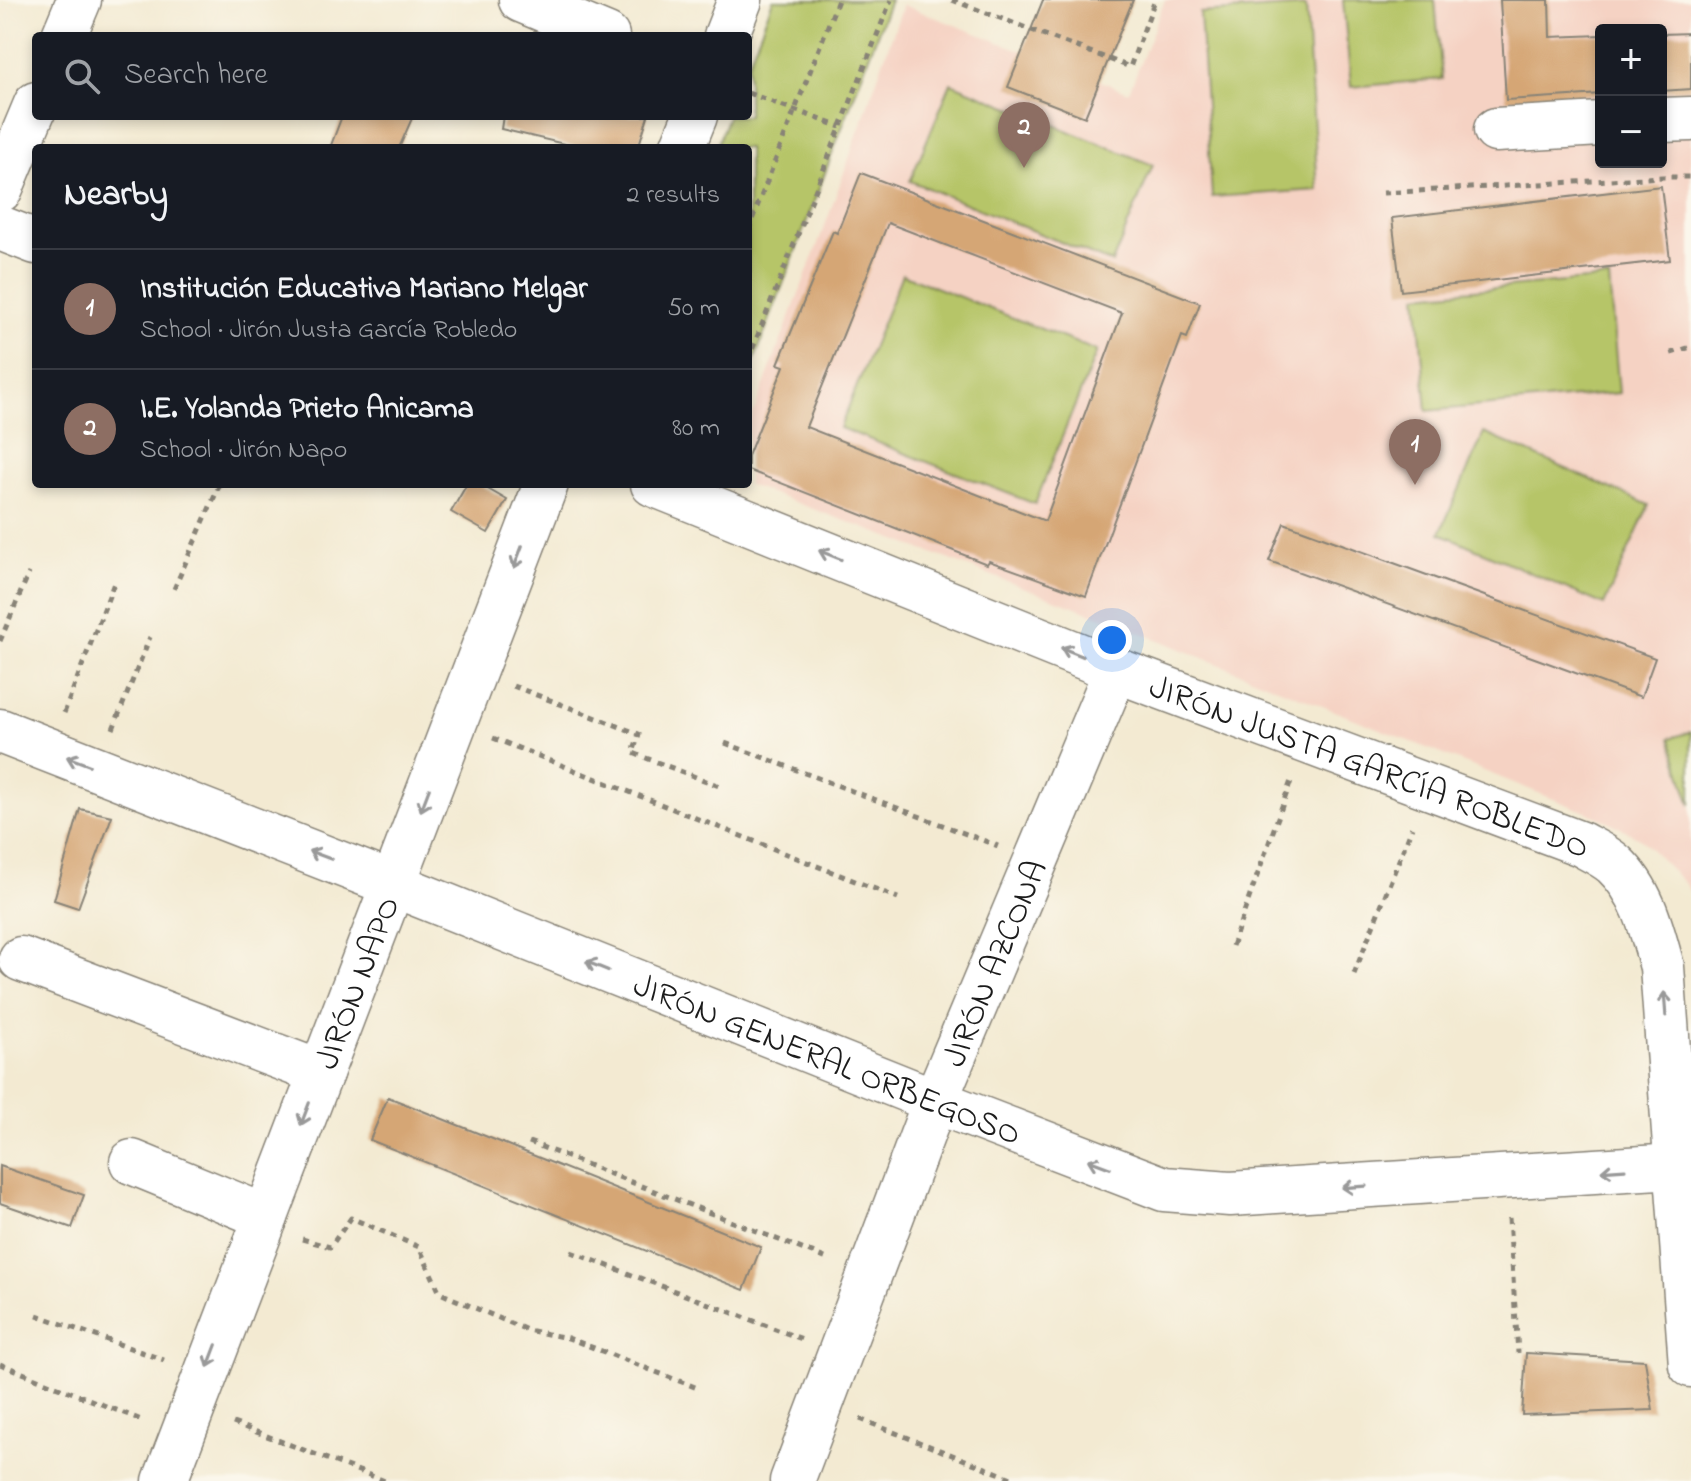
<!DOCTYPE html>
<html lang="en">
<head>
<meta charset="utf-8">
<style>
  :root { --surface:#171b24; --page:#242831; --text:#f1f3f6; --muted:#9ea1a6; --line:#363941; --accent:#d690ce }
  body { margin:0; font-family:"Indie Flower",sans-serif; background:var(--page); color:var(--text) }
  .controls { position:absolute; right:24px; top:24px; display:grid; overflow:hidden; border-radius:8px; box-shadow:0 4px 12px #0003 }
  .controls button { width:72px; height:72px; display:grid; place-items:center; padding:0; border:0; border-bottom:2px solid var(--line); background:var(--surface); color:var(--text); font:40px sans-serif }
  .you { position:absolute; left:1112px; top:640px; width:28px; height:28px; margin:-20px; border:6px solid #fff; border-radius:50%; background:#1a73e8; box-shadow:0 0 0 12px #1a73e833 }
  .badge { display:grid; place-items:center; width:52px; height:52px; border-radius:50%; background:var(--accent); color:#fff; font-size:26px; font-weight:700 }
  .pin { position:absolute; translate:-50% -66px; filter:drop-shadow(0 2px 4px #0008) }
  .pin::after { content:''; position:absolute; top:42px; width:28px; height:24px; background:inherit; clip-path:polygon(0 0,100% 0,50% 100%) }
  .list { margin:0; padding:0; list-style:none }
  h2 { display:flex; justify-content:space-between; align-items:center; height:104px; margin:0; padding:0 32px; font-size:34px }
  h2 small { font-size:26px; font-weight:400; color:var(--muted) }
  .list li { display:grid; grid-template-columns:52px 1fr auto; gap:24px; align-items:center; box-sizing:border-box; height:120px; padding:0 32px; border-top:2px solid var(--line) }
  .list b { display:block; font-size:30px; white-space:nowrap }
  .list p { margin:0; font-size:26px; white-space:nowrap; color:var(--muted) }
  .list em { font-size:26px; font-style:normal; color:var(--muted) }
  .icon { flex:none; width:44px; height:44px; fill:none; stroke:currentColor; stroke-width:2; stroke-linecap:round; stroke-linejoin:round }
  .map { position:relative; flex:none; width:1691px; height:1481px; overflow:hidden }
  .search { position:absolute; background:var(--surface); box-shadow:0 4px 12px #0003; left:32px; top:32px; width:720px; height:88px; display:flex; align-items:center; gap:20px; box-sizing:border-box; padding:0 28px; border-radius:8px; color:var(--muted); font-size:30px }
  .panel { position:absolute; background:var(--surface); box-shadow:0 4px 12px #0003; left:32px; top:144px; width:720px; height:344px; border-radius:8px }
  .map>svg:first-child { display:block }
  .built { fill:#f5d2c3; fill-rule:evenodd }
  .green { fill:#b6c567; stroke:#697042; stroke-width:2 }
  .building { fill:#d5a675; fill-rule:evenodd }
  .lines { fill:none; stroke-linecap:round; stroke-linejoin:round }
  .minor-casing { stroke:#888377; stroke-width:47 }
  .path { stroke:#888377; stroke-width:5; stroke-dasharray:6 6; stroke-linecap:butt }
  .minor { stroke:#fff; stroke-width:44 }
  .oneway { stroke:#999 }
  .labels { text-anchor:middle; stroke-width:8; stroke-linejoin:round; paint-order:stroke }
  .street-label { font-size:34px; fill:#1c1c1c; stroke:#fbf7ec }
</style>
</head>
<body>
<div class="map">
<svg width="1691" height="1481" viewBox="0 0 1691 1481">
  <rect width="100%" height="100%" fill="#fbf7ec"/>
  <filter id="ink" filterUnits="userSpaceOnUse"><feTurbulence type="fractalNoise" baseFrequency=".0125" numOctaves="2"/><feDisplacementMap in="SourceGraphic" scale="16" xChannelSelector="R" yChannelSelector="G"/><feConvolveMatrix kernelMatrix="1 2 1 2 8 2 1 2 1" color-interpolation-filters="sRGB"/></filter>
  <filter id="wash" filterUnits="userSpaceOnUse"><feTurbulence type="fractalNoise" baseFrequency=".006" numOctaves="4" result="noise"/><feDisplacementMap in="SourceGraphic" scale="32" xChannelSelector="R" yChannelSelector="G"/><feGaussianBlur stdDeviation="1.8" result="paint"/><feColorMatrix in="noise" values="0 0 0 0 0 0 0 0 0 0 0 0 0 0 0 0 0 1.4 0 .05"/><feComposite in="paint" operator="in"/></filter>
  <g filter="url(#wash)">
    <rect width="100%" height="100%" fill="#f3ead2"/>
    <path class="built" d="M1165,0H1691V895L1687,886L1641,839L1608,821L1092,613L746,484H748V427L829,215L903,5L1129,92ZM1601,30H1661V162H1601Z"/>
    <g class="green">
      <polygon points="773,0 890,0 748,377 748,148 716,148 728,116 748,116 748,64"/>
      <polygon points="1343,0 1435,0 1442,79 1351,87"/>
      <polygon points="1306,6 1318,190 1212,197 1200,13"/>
      <polygon points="951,83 1153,165 1112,263 910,181"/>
      <polygon points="902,274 1097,351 1035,504 840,428"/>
      <polygon points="1609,278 1619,393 1427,411 1417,295"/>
      <polygon points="1484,433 1649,505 1604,605 1440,533"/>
      <polygon points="1691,732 1691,805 1670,738"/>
    </g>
    <g id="blocks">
      <g class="building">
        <polygon points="1043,0 1133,0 1085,117 1008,87"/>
        <polygon points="1500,0 1549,0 1550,37 1601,35 1601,94 1506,100"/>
        <polygon points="1691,33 1691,89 1661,91 1661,34"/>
        <polygon points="342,116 413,116 399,148 330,148"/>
        <polygon points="503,116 648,116 638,148 581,148 501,129"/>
        <path d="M861,173L1200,303L1187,338L1182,336L1086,596L989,561L987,564L748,470V456L784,366L778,364L833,231L837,233ZM888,223L1122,313L1045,521L806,427Z"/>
        <polygon points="1661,186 1670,260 1401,291 1392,218"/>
        <polygon points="467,484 479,484 507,500 488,533 451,512"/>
        <polygon points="1284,523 1655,658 1641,697 1269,561"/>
        <polygon points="80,809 112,816 78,908 54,900"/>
        <polygon points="388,1097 761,1247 744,1290 370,1140"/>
        <polygon points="0,1166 84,1195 72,1228 0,1203"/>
        <polygon points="1526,1353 1645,1360 1653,1410 1522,1415"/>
      </g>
    </g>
  </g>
  <g filter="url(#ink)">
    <use href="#blocks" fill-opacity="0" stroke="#888377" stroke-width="2"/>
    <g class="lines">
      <defs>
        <g id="minor">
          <polyline points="521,0 607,36"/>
          <polyline points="64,36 79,0"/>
          <polyline points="726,36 740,0"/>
          <polyline points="1661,120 1691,119"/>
          <polyline points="1496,130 1601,124"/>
          <polyline points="682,148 695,116"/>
          <polyline points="0,190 36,104"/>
          <polyline points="0,228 36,242"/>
          <path id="s1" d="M653,484L1116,670L1581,844C1592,850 1605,856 1614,864C1643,891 1652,930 1662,967L1691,1365"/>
          <path id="s2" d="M0,731L392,884L935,1101L1164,1189L1230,1194L1691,1165"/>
          <polyline points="21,959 321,1073"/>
          <polyline points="132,1162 266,1217"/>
          <path id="s3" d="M165,1481L546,484"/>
          <path id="s4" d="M792,1481L935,1101L1116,670"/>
        </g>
      </defs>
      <use href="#minor" class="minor-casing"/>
      <g class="path">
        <polyline points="952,0 1130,67 1155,0"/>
        <polyline points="748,93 841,127"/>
        <polyline points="1383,193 1662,177 1691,177"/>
        <polyline points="748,230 838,0"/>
        <polyline points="1671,353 1691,347"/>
        <polyline points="748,360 891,0"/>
        <polyline points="174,589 220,484"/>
        <polyline points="0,641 29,573"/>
        <polyline points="513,686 639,734 633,753 722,787"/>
        <polyline points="64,713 114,583"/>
        <polyline points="113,729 150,637"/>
        <polyline points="493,738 898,898"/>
        <polyline points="725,743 998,846"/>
        <polyline points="1232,946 1291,781"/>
        <polyline points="1354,974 1412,827"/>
        <polyline points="529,1142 830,1260"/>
        <polyline points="1509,1218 1518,1353"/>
        <polyline points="302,1239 330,1247 351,1218 419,1247 440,1293 527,1330 568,1338 700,1389"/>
        <polyline points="571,1252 802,1339"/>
        <polyline points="37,1315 164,1360"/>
        <polyline points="0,1364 144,1421"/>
        <polyline points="860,1419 1019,1481"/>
        <polyline points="233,1423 385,1481"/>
      </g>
      <use href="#minor" class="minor"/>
    </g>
    <defs><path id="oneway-shaft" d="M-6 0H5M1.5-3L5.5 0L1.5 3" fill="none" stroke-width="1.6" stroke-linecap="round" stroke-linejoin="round" transform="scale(2)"/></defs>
    <g class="oneway">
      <use href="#oneway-shaft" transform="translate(830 555) rotate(-158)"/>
      <use href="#oneway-shaft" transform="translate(518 557) rotate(111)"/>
      <use href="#oneway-shaft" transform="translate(1072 652) rotate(-158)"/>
      <use href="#oneway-shaft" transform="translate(78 761) rotate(-159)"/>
      <use href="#oneway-shaft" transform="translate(425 800) rotate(111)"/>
      <use href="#oneway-shaft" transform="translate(320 855) rotate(-159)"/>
      <use href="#oneway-shaft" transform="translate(597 966) rotate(-158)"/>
      <use href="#oneway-shaft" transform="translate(1665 1004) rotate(-94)"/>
      <use href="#oneway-shaft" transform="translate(305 1114) rotate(111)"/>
      <use href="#oneway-shaft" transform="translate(1099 1164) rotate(-159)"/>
      <use href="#oneway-shaft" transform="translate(1613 1170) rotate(176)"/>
      <use href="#oneway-shaft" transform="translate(1354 1187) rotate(176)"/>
      <use href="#oneway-shaft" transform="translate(212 1356) rotate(111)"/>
    </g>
  </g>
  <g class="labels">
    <g class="street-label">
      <text dy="12" stroke="none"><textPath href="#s1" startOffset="770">JIRÓN JUSTA GARCÍA ROBLEDO</textPath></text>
      <text dy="12" stroke="none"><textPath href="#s4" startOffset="556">JIRÓN AZCONA</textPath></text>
      <text dy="12" stroke="none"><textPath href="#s3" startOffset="534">JIRÓN NAPO</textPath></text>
      <text dy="12" stroke="none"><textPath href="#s2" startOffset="890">JIRÓN GENERAL ORBEGOSO</textPath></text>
    </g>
  </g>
</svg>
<div class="controls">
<button>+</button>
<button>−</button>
</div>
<div class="you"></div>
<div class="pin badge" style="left:1415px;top:485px;background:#8d6e63">1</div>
<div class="pin badge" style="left:1024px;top:168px;background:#8d6e63">2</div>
<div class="search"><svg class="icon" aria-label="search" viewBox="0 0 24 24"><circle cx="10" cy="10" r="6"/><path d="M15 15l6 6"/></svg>Search here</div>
<section class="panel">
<h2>Nearby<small>2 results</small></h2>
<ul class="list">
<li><span class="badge" style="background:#8d6e63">1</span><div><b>Institución Educativa Mariano Melgar</b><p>School · Jirón Justa García Robledo</p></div><em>50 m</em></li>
<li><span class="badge" style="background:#8d6e63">2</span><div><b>I.E. Yolanda Prieto Anicama</b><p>School · Jirón Napo</p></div><em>80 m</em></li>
</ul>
</section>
</div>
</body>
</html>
